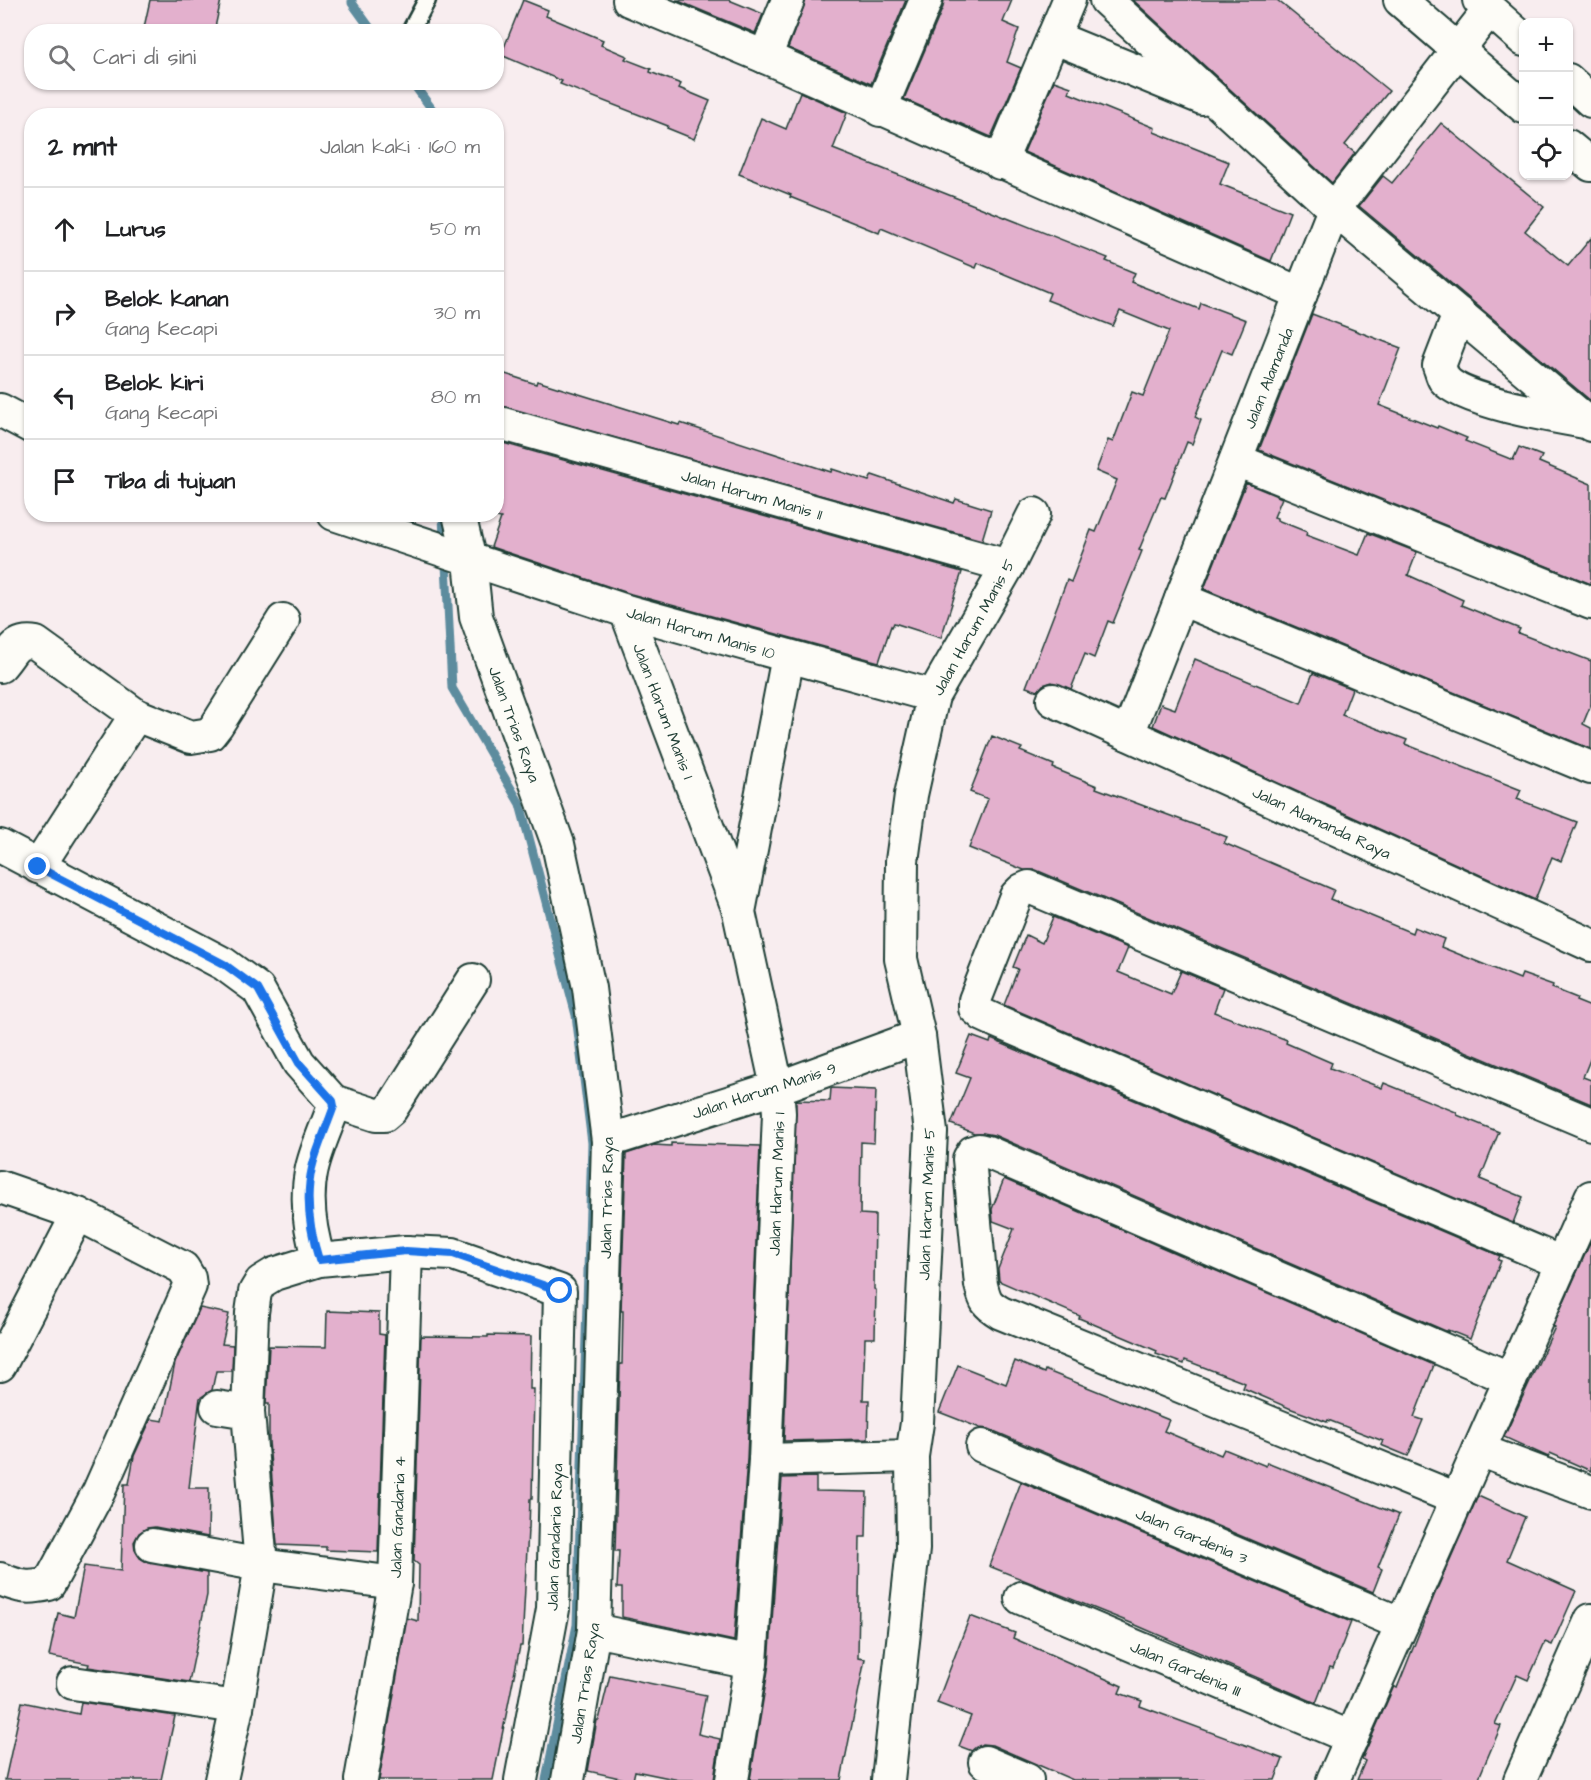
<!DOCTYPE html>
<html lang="id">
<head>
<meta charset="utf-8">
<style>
  :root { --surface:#fff; --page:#f6f6f6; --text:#202124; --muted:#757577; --line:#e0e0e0 }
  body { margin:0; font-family:"Architects Daughter",sans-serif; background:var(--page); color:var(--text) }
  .controls { position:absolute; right:18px; top:18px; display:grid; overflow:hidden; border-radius:12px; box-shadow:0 2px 4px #0004 }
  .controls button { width:54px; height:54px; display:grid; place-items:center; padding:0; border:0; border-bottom:2px solid var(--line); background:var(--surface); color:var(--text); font:30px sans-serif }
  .stop { position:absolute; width:18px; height:18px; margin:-14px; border:4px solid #1a73e8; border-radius:50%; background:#fff }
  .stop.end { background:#1a73e8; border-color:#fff; box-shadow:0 2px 6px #0008 }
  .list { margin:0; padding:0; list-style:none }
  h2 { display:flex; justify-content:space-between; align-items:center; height:78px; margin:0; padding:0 24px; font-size:26px }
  h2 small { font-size:20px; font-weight:400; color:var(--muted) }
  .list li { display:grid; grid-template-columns:39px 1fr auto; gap:18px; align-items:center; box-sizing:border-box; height:84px; padding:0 24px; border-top:2px solid var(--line) }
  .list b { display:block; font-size:22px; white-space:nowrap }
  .list p { margin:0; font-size:20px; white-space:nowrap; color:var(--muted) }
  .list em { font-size:20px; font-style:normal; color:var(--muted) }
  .icon { flex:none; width:33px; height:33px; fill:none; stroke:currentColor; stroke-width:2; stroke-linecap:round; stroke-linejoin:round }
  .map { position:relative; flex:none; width:1591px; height:1780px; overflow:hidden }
  .search { position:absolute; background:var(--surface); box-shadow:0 2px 4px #0004; left:24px; top:24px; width:480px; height:66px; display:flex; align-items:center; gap:15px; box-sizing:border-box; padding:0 21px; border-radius:24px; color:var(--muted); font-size:22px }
  .panel { position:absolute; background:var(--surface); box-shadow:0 2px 4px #0004; left:24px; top:108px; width:480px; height:414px; border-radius:24px }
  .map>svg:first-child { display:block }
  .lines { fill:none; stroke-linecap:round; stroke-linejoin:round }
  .stream { stroke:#5d8c9e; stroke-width:9 }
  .building { fill:#e3b0cd; stroke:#1f3d34; stroke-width:1.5 }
  .service-casing { stroke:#1f3d34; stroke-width:21 }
  .minor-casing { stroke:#1f3d34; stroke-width:36 }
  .service { stroke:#fdfcf7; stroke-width:16 }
  .minor { stroke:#fdfcf7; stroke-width:32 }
  .route { stroke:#1a73e8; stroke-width:8 }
  .labels { text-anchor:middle; stroke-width:4.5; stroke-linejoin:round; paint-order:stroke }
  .street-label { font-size:16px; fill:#1f3d34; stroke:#fdfcf7 }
</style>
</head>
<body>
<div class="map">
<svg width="1591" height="1780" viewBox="0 0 1591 1780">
  <rect width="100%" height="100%" fill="#f8edef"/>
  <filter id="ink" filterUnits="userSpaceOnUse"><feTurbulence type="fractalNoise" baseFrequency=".0167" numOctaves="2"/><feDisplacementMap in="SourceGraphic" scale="12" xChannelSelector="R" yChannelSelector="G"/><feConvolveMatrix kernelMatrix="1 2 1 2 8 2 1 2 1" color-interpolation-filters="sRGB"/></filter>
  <g filter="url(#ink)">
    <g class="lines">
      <g class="stream">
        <polyline points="352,0 352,3 373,32"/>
        <polyline points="412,82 437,116"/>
        <polyline points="443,514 444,541"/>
        <polyline points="446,564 452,688 520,804 576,1015 592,1143 577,1625 546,1780"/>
      </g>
    </g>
    <g class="building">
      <polygon points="150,0 221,0 214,32 143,32"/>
      <polygon points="523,0 548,10 546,16 603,40 601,45 627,56 625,59 651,69 650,72 681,84 679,88 710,101 694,139 667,128 668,126 560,84 562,81 501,55"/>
      <polygon points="676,0 729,0 763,14 755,33"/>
      <polygon points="806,0 906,0 871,84 788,48"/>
      <polygon points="944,0 1012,0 1003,22 1019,29 1007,62 1021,68 991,137 904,99 943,7"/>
      <polygon points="1133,0 1277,0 1389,91 1345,145 1355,153 1332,183"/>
      <polygon points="1054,81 1071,87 1069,93 1155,128 1154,132 1229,162 1220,184 1290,212 1271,261 1024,152"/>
      <polygon points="800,92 847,113 833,149 1108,258 1106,261 1135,273 1131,282 1199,309 1201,303 1246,320 1232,354 1222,350 1195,417 1201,420 1192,444 1187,442 1165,498 1161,497 1139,550 1142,551 1113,623 1108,621 1094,658 1085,654 1071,689 1052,682 1043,685 1038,691 1026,687 1067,580 1071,582 1091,530 1096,532 1117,480 1096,471 1108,440 1113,442 1132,392 1143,396 1169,331 1120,311 1113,326 1047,300 1050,293 978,263 976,268 881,228 879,233 790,197 791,195 739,174 761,118 786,129"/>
      <polygon points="1441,123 1544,207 1525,231 1568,266 1591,238 1591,401 1359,206 1383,176 1392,183"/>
      <polygon points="1312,314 1401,348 1379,405 1437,428 1438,426 1467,438 1465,441 1513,460 1519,447 1542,456 1539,462 1591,484 1591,584 1259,450"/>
      <polygon points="496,371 536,384 537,381 679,425 680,423 831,472 832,469 869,481 872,475 954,503 956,499 991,510 982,540 496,405"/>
      <polygon points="496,441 962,572 941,638 894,623 892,627 891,626 879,662 631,594 491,547 501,518 496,517"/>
      <polygon points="1246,483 1282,498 1274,517 1277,518 1277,520 1307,532 1306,535 1359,555 1368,533 1417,552 1408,575 1463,600 1461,605 1520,629 1518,633 1591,661 1591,704 1583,724 1591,728 1591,749 1204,589"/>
      <polygon points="1195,659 1301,703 1313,673 1352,689 1342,715 1407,740 1405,744 1521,790 1517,799 1577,822 1561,861 1552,857 1535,900 1153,726 1161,704 1175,709"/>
      <polygon points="992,736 1022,748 1020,751 1054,765 1053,768 1097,786 1096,788 1227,837 1224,843 1334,890 1330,899 1412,933 1414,927 1444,939 1441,947 1520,979 1522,974 1553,985 1552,988 1577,998 1576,1001 1591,1007 1591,1057 1583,1077 1591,1080 1591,1104 1036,870 1024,870 969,848 988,799 970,792"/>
      <polygon points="1053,917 1128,948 1118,972 1171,994 1181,971 1223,988 1214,1012 1287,1040 1286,1043 1332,1063 1330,1068 1382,1088 1384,1083 1456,1112 1457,1115 1499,1132 1480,1179 1523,1197 1513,1223 1004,1005 1018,969 1013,967 1026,935 1042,943"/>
      <polygon points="971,1036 990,1043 991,1039 1500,1256 1498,1260 1501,1261 1470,1339 1448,1330 1448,1332 994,1135 983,1133 974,1133 951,1124 970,1078 956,1073"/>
      <polygon points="831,1088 876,1090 874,1143 861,1142 860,1214 875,1215 874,1289 876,1290 875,1338 865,1338 863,1400 869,1400 868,1439 784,1441 796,1100 830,1101"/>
      <polygon points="671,1143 760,1146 747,1459 734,1641 622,1617 622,1588 617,1588 619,1551 615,1551 620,1364 622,1364 623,1311 621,1311 626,1154 654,1145 671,1146"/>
      <polygon points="1004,1179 1434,1365 1414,1417 1423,1420 1408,1456 1381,1445 1383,1441 1328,1420 1327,1422 1289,1408 1243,1388 1245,1383 1185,1360 1184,1364 1156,1354 1157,1351 1079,1318 1080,1316 999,1281 998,1269 1014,1229 993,1221 992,1209"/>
      <polygon points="1591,1241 1591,1471 1550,1453 1548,1457 1546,1456 1504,1437 1555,1327 1553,1326"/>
      <polygon points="200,1308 229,1314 222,1344 233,1345 232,1371 216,1371 212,1390 200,1398 199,1405 189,1488 209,1488 208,1537 155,1527 147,1528 139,1533 134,1542 135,1550 140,1558 148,1563 207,1573 207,1595 189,1682 88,1667 89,1664 49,1656 58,1613 74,1617 84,1566 121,1571 124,1484 129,1484 134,1456 151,1419 163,1421 175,1363"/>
      <polygon points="327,1311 379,1313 379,1334 385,1335 378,1552 326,1550 326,1547 277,1545 269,1441 269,1404 266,1404 269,1346 326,1347"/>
      <polygon points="488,1335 531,1336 530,1389 534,1389 532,1499 530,1499 529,1529 528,1529 522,1646 520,1646 493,1780 379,1780 407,1618 418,1621 419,1565 414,1561 421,1336 488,1337"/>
      <polygon points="1015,1361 1044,1373 1045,1370 1169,1420 1164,1431 1221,1455 1224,1449 1266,1466 1267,1462 1399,1515 1378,1567 1382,1569 1373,1592 989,1429 980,1428 939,1412 958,1365 1006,1384"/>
      <polygon points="816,1477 816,1491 867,1492 866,1537 860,1537 858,1658 865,1659 841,1780 750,1780 769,1664 782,1478"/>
      <polygon points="1021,1482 1351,1622 1333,1668 1330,1667 1316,1703 1131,1623 989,1566"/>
      <polygon points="1478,1496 1525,1517 1507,1560 1576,1591 1552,1645 1545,1642 1528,1680 1517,1675 1495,1724 1501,1726 1478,1780 1357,1780 1365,1761 1362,1759 1394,1686 1397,1688 1434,1596"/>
      <polygon points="970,1616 1015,1633 1013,1638 1122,1686 1119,1693 1142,1701 1140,1706 1283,1759 1275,1780 1073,1780 992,1745 982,1744 972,1751 959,1746 971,1716 937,1703"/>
      <polygon points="610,1675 706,1695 698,1734 720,1739 714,1780 679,1780 635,1771 633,1780 629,1780 588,1771 597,1720 599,1720"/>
      <polygon points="22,1702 79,1714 81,1702 175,1716 161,1780 5,1780"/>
    </g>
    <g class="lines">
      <defs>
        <polyline id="service" points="410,32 427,0"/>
        <g id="minor">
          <polyline points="629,0 765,57 1301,294"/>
          <polyline points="1106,0 1334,209 1591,425"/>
          <polyline points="1400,0 1524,107"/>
          <polyline points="1479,0 1524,40"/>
          <polyline points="1053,37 1202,98"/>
          <polyline points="765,57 788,0"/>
          <polyline points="1568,80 1591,101"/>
          <polyline points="880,110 926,0"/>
          <polyline points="1568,146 1591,165"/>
          <polyline points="1000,163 1069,0"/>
          <path d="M1459,314L1439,366C1441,370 1442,376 1444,379C1461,401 1556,417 1585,422"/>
          <polyline points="0,410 32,427"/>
          <polyline points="496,422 1008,566"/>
          <polyline points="1236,460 1591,603"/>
          <polyline points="334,514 626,611 933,696"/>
          <polyline points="459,514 470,561 476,617 558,844 589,988 608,1141 594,1630 568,1780"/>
          <polyline points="1181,599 1591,768"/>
          <polyline points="626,611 739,911"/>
          <path d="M0,666C13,652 14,639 36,643L136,715L38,867"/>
          <polyline points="1053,700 1591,945"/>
          <polyline points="136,715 191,737 210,734 217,725 283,620"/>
          <polyline points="1128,734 1334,209 1489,10"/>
          <path d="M0,846L224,964L258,989L299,1063L333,1101L334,1106C327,1126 317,1147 312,1168C305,1198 310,1231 319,1260"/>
          <polyline points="333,1101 376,1115 384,1115 391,1109 473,980"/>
          <polyline points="608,1141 791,1083 919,1036"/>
          <path d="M0,1187L78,1214L183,1268L189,1278L190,1286L99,1491L49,1584C28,1589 20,1587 0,1579"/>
          <polyline points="1562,1263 996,1021 983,1015 975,1008 975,1000 1016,896 1022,890 1029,887 1591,1124"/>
          <polyline points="0,1365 78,1214"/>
          <polyline points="217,1407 248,1412"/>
          <polyline points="982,1446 1402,1624"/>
          <polyline points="1479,1450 1591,1492"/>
          <polyline points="765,1460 912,1456"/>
          <path d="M1457,1499L1001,1313C986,1304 985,1301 981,1285L969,1159L973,1152L979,1150L987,1152L1511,1379"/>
          <polyline points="152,1545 261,1565 395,1583"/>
          <polyline points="1021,1598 1352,1738"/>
          <polyline points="594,1630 751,1663"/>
          <polyline points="73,1683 237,1707"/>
          <polyline points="985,1762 1027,1780"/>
          <polyline points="221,1780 237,1707 261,1565 248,1412 252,1313 255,1292 261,1282 274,1274 319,1260 406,1252 453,1254 560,1291 553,1609 521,1780"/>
          <polyline points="361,1780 395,1583 406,1252"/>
          <polyline points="732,1780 751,1663 765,1460 779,1113 777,1087 739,912 788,656"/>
          <polyline points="888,1780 913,1549 912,1456 917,1423 931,1132 919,1036 901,959 902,861 911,795 933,696 1008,566 1034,514"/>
          <polyline points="1333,1780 1591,1197"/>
          <polyline points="1520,1780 1591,1620"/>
        </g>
      </defs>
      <use href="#service" class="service-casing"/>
      <use href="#minor" class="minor-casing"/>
      <use href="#service" class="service"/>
      <use href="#minor" class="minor"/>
    </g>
  </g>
  <g class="lines" filter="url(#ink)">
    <path class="route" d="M38,867L224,964L258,989L299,1063L333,1101L334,1106C327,1127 317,1147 312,1168C305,1198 310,1231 319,1260L406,1251L453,1254L560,1291"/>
  </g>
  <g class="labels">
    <g class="street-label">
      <text transform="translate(1268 378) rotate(-68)" y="6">Jalan Alamanda</text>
      <text transform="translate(752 494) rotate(16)" y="6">Jalan Harum Manis 11</text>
      <text transform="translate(973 627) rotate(-61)" y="6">Jalan Harum Manis 5</text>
      <text transform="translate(701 632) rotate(16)" y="6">Jalan Harum Manis 10</text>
      <text transform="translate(664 711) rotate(69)" y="6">Jalan Harum Manis 1</text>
      <text transform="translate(515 724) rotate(70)" y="6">Jalan Trias Raya</text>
      <text transform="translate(1322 822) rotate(25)" y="6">Jalan Alamanda Raya</text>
      <text transform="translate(764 1090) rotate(-18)" y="6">Jalan Harum Manis 9</text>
      <text transform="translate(776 1184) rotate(-88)" y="6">Jalan Harum Manis 1</text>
      <text transform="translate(606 1198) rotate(-89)" y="6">Jalan Trias Raya</text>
      <text transform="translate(926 1204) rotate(-88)" y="6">Jalan Harum Manis 5</text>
      <text transform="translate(397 1517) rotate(-88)" y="6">Jalan Gandaria 4</text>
      <text transform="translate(1192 1535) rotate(23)" y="6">Jalan Gardenia 3</text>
      <text transform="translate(554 1537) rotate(-88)" y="6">Jalan Gandaria Raya</text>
      <text transform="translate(1186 1668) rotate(23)" y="6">Jalan Gardenia III</text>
      <text transform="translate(584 1683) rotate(-81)" y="6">Jalan Trias Raya</text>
    </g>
  </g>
</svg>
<div class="controls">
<button>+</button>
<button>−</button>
<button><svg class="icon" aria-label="locate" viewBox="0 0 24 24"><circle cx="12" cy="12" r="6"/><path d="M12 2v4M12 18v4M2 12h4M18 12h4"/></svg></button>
</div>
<div class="stop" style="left:560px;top:1291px"></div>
<div class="stop end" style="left:38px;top:867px"></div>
<div class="search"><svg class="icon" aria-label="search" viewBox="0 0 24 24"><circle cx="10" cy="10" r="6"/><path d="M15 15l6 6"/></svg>Cari di sini</div>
<section class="panel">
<h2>2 mnt<small>Jalan kaki · 160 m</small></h2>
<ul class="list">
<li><svg class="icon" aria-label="ahead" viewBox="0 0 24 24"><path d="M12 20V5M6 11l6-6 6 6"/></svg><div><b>Lurus</b></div><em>50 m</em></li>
<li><svg class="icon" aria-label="right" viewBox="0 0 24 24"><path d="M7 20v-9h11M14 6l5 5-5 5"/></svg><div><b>Belok kanan</b><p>Gang Kecapi</p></div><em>30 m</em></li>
<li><svg class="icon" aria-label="left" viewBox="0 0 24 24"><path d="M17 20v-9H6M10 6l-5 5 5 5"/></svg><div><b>Belok kiri</b><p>Gang Kecapi</p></div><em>80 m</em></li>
<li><svg class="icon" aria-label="arrive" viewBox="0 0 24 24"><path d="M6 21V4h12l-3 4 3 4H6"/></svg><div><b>Tiba di tujuan</b></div></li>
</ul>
</section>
</div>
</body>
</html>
